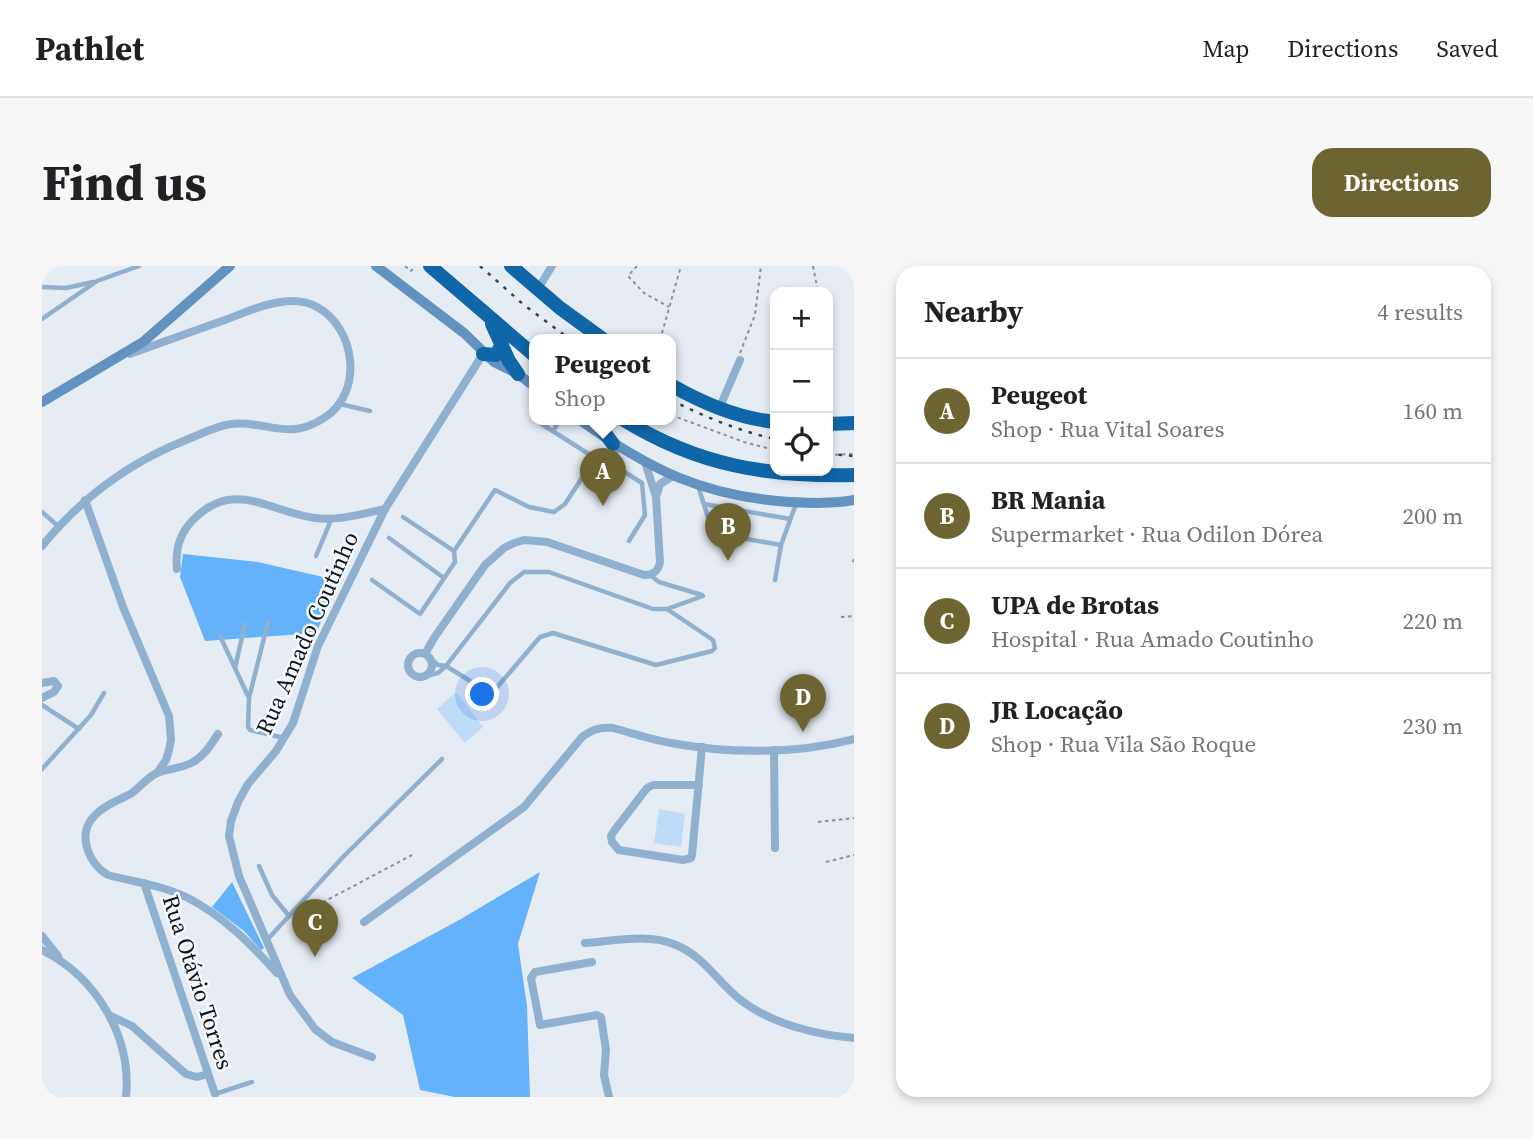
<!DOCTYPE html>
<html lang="en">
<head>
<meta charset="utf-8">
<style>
  :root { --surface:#fff; --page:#f6f6f6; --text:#202124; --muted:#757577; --line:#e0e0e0; --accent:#6e6431 }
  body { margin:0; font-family:"Source Serif 4",serif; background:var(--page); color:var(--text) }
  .controls { position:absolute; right:21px; top:21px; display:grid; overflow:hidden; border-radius:14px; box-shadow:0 4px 10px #0003 }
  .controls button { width:63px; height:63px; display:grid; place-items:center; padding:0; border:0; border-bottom:2px solid var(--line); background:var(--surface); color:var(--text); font:35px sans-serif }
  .you { position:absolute; left:441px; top:429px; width:24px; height:24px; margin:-18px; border:5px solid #fff; border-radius:50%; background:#1a73e8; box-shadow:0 0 0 10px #1a73e833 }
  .badge { display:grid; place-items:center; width:46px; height:46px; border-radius:50%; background:var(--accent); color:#fff; font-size:23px; font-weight:700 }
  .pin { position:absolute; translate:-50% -58px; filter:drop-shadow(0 2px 4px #0008) }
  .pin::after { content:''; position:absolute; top:37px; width:24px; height:21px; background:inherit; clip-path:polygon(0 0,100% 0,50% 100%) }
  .popup { position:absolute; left:487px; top:68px; width:147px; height:91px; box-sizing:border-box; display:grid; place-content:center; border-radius:14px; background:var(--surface); filter:drop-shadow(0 2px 5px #0005); font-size:23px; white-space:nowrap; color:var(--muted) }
  .popup b { font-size:26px; color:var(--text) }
  .popup::after { content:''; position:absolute; left:50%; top:100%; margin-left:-14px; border:14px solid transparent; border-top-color:var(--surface) }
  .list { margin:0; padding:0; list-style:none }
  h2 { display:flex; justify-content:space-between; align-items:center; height:91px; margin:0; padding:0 28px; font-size:30px }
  h2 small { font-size:23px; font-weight:400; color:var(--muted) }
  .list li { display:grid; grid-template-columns:46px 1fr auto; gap:21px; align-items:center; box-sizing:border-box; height:105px; padding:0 28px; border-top:2px solid var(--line) }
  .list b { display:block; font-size:26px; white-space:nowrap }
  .list p { margin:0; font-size:23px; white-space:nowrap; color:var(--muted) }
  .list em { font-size:23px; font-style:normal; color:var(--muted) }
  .icon { flex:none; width:38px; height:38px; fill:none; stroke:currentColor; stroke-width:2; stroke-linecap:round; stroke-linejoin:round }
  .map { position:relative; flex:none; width:812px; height:831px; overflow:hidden; border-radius:21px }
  header { display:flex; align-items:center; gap:42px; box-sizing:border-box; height:98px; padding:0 35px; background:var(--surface); border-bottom:2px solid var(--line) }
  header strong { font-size:33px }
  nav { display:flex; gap:38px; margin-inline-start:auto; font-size:24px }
  .intro { display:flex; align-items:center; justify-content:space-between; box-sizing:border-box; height:168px; padding:0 42px }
  h1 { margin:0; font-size:49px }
  .button { padding:18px 32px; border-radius:21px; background:var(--accent); color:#fff; font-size:24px; font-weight:700 }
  main { display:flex; gap:42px; padding:0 42px }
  aside { flex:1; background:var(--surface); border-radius:21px; box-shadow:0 4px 10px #0003 }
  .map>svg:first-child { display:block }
  .green { fill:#bedbf8 }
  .forest { fill:#64b2f9 }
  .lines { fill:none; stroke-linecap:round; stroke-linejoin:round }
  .path { stroke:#8b9096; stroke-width:2; stroke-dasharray:3.5 3.5; stroke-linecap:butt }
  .lane { stroke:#8fb0cf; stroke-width:4.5 }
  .street { stroke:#8fb0cf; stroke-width:8 }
  .secondary { stroke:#6192c0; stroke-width:10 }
  .highway { stroke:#0f67a9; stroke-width:14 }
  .rail { stroke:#3c4044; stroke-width:2.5; stroke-dasharray:3.5 7; stroke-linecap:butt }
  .labels { text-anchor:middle; stroke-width:5; stroke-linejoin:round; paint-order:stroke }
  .street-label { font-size:23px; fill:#121518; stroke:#f5f9fe }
</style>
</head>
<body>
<header>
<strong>Pathlet</strong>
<nav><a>Map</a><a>Directions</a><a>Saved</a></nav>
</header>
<div class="intro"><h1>Find us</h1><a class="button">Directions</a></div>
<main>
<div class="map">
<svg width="812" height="831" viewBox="0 0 812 831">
  <rect width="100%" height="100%" fill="#e5ecf4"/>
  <g class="green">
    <polygon points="414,426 441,461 423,477 395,443"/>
    <polygon points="617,543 643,548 639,581 612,577"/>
  </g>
  <g class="forest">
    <polygon points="141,288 216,296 298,315 274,367 163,375 138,311"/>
    <polygon points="498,606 476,678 485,740 488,831 413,831 378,824 361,749 310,712 419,653"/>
    <polygon points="190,616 222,682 219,684 202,665 170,641"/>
  </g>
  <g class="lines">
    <g class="path">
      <polyline points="363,0 369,5 373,0"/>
      <polyline points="595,0 586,10 602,27 627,41"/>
      <polyline points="771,0 776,26"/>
      <polyline points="618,74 639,0"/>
      <polyline points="698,87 713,49 719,0"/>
      <polyline points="629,149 702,176 733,184"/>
      <polyline points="786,189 812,188"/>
      <polyline points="811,296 812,293"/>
      <polyline points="799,351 812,350"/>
      <polyline points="776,556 812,552"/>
      <polyline points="784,596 812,589"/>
      <polyline points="269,638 272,641 370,589"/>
    </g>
    <g class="lane">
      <polyline points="0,21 24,22 51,16"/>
      <polyline points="0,53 55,15 97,0"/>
      <polyline points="298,138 328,145"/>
      <polyline points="500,154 498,157 553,192 561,192 568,197 577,182"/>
      <polyline points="511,165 518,154"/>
      <polyline points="568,197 600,217 603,249 587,275"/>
      <polyline points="656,220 671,267 739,279"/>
      <polyline points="662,238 748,253"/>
      <polyline points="0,246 16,260"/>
      <polyline points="361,251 412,285"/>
      <polyline points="347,272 402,312"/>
      <polyline points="274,290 289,254"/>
      <polyline points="608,309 617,316 660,329"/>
      <polyline points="330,314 378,348 413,296 412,285 453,224 487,241 512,246 523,238 553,192"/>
      <polyline points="733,314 739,279 754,238"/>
      <polyline points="226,356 207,432 206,461 208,464 242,472"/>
      <polyline points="178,370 206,430"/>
      <polyline points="387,391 396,399 404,400 446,426 451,426 498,371 511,367 614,399 670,385 673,382 671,374 625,343"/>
      <polyline points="193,402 203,358"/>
      <polyline points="384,410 396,407 404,400 468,317 482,306 507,306 611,343 625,343 661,330"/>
      <polyline points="0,439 37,463"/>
      <polyline points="0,503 49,449 62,427"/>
      <polyline points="217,600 230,629 247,650 301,591 400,493"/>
      <polyline points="224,675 247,650"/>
      <polyline points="173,828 210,816"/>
    </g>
    <g class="street">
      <polyline points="496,23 510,0"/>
      <polyline points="677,143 698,94"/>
      <polyline points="615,228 618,218 631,210"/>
      <polyline points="43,234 81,341 127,450 129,473 127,484 124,494 115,507"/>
      <path d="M0,280C40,231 86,197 144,174C159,168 174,160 189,158C226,154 245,176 282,152C322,127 314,62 275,41C262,34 247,34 233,37C216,40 199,48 183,54C151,65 119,77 88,88"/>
      <path d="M135,303C133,284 137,268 151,254C192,212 227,246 273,252C296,255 320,248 343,243"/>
      <circle cx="378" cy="399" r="12"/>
      <path d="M383,388L392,372L443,299L462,282L472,277L482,274L505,276L602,309C611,309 616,306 618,296L614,231L603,196"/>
      <polyline points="0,417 12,415 16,420 12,426 0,432"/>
      <path d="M176,468C169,479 162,490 151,496C140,503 127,502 115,507C106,511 98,521 90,527C76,535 59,540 49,554C36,572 48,599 66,609C92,616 119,619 144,631C180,649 208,677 235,707"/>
      <polyline points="732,484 733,582"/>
      <polyline points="657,519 611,519 605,522 572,565 569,570 570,576 577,584 641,594 649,592 650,589 660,481"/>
      <polyline points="102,617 173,828"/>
      <path d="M322,656L482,541L540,471C551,463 559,461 571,462C590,467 610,474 629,477C688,488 754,488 812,473"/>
      <polyline points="0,670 16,690"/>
      <path d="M543,677C571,675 607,667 634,679C663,691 676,717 700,735C730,758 775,769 812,772"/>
      <path d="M0,684C54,711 90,770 84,831"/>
      <polyline points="550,696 493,706 489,712 498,759 555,749 559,751 564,784 562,809 567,831"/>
      <polyline points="69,750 90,760 144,808 155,811 166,808"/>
      <polyline points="330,791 290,776 273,763 248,729 197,610 187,570 189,555 196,536 206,518 234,485 251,457 276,380 343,243 441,88"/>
    </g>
    <g class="secondary">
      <polyline points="334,0 422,67 452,96 476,108 493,121"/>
      <polyline points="0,136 101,76 188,0"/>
      <path d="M538,154C608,204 661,230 747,236C769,237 790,238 812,234"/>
    </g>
    <g class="highway">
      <polyline points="388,0 493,90"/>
      <polyline points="469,0 518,42 562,74"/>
      <polyline points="450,58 467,95 476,108"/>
      <polyline points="441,88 454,89 460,78"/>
      <path d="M629,119C662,138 695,152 733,156"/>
      <polyline points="553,154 571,178"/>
      <path d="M582,154C657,200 726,211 812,209"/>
      <polyline points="786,158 812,157"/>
    </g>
    <g class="rail">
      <polyline points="438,0 482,39 529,74"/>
      <path d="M629,134C663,151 697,165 733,173"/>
      <polyline points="786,188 812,190"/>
    </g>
  </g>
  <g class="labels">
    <g class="street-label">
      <text transform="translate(265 367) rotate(-66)" y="8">Rua Amado Coutinho</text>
      <text transform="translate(156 716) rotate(72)" y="8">Rua Otávio Torres</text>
    </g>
  </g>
</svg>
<div class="controls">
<button>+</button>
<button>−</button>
<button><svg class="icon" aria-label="locate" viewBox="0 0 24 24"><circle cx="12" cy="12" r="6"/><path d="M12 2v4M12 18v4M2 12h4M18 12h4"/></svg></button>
</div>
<div class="you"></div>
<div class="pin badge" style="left:561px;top:240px">A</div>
<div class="popup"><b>Peugeot</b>Shop</div>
<div class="pin badge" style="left:686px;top:295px">B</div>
<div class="pin badge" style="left:273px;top:691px">C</div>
<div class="pin badge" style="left:761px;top:466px">D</div>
</div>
<aside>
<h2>Nearby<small>4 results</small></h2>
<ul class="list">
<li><span class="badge">A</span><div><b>Peugeot</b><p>Shop · Rua Vital Soares</p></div><em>160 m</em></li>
<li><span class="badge">B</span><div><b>BR Mania</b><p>Supermarket · Rua Odilon Dórea</p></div><em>200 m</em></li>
<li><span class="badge">C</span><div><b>UPA de Brotas</b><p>Hospital · Rua Amado Coutinho</p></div><em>220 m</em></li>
<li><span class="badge">D</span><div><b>JR Locação</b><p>Shop · Rua Vila São Roque</p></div><em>230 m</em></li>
</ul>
</aside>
</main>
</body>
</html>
